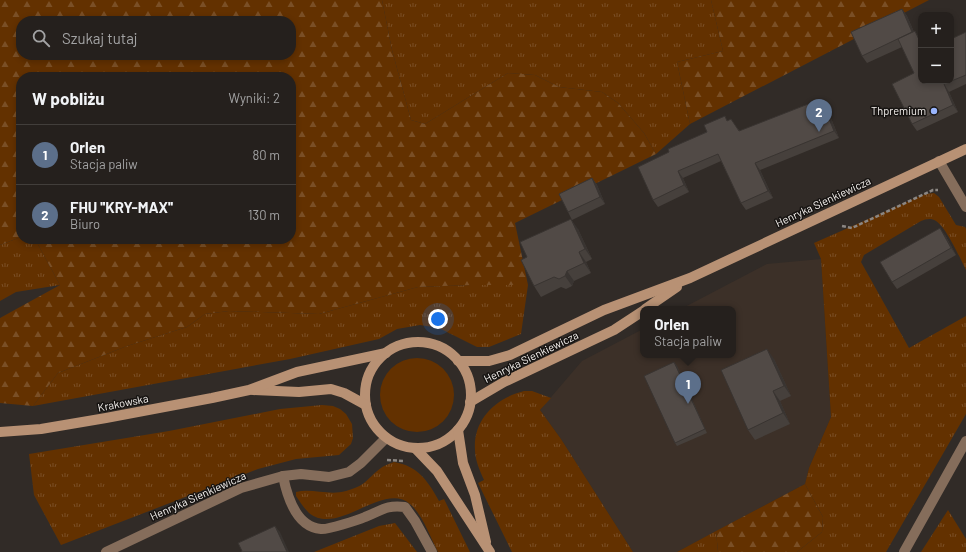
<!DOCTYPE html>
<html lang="pl">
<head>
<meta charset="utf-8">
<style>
  :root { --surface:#25201d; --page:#2d2826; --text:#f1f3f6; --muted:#a3a3a4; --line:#423e3b; --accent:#99b5fd }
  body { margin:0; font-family:Barlow,sans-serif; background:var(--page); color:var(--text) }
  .controls { position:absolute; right:12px; top:12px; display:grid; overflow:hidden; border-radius:8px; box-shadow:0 2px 6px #0003 }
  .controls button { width:36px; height:36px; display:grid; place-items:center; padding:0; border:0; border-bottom:1px solid var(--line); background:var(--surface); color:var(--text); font:20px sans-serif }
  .you { position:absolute; left:438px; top:319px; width:14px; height:14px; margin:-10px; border:3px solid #fff; border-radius:50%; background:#1a73e8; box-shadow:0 0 0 6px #1a73e833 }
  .badge { display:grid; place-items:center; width:26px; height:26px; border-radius:50%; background:var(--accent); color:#fff; font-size:13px; font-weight:700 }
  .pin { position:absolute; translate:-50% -33px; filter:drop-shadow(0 1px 2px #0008) }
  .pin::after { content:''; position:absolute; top:21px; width:14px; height:12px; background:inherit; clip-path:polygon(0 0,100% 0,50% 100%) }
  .popup { position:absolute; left:640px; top:306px; width:96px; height:52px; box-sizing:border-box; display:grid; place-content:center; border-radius:8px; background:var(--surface); filter:drop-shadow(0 1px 3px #0005); font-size:13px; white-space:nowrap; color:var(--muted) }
  .popup b { font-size:15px; color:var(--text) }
  .popup::after { content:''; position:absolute; left:50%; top:100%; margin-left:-8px; border:8px solid transparent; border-top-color:var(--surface) }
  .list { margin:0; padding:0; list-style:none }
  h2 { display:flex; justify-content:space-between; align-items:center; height:52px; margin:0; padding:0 16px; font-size:17px }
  h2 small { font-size:13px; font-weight:400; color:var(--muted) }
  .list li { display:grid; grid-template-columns:26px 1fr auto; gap:12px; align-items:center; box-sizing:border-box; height:60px; padding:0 16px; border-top:1px solid var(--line) }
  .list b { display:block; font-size:15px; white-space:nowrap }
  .list p { margin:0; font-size:13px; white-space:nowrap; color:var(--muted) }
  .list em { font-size:13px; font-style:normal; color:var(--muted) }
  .icon { flex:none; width:22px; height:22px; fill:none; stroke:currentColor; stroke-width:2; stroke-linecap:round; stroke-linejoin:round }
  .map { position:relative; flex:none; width:966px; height:552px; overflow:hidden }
  .search { position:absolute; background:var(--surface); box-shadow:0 2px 6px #0003; left:16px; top:16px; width:280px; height:44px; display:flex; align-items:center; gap:10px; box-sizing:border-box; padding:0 14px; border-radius:16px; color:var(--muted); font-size:15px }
  .panel { position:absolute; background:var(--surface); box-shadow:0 2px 6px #0003; left:16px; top:72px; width:280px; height:172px; border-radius:16px }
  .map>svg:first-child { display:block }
  .built { fill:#3c3028 }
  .grass { fill:url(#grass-tufts) }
  .forest { fill:url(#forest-firs); fill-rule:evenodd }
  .garden { fill:#633100 }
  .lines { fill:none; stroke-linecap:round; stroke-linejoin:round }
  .path { stroke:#8b8682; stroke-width:2.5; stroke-dasharray:4 2; stroke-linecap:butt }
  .lane { stroke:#856d5b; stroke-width:10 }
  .street { stroke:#856d5b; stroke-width:10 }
  .secondary { stroke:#b89174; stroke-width:10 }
  .wall { fill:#46403c }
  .shaded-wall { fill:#393431 }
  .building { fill:#514a46; stroke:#393431 }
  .poi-dot { fill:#99b5fd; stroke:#171412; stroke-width:1.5 }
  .labels { text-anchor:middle; stroke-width:3; stroke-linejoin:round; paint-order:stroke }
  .poi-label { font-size:11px; fill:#f6f2ef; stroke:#171412; text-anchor:end }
  .street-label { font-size:11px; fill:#f6f2ef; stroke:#171412 }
</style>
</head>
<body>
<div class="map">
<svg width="966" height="552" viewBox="0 0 966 552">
  <defs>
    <pattern id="grass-tufts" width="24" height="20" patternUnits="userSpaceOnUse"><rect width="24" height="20" fill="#633100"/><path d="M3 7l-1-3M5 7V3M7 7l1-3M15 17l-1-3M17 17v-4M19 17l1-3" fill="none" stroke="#7a4f26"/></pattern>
    <pattern id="forest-firs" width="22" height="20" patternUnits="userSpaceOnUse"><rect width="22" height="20" fill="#633100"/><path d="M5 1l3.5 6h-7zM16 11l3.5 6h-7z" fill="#7a4f26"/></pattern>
  </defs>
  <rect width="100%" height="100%" fill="#312b27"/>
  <polygon class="built" points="821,259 831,417 809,468 805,484 677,552 633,552 561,439 540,410 582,361 643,329 643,355 733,355 733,309 681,309 767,264"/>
  <g class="grass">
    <polygon points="382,0 711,0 723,51 677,62 690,124 656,154 644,133 618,103 602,92 559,87 535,75 508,73 425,124 411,120 392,50"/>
    <path d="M934,193L939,197L956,225L965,227L966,229V270C960,258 946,227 936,221C931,218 926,219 921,221L864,255L861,262L909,348L966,316V414L886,552H797L822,532L823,517L805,484L809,468L831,417L821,259L814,243L925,194Z"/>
    <polygon points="21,237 21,239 35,239 60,285 16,292 0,301 0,245"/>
    <polygon points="471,285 528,285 521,334 489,347 477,347 439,328 420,325 397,329 379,339 290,359 33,406 58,373 127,346 187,327 205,314 229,311 319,314 418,287"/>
    <path d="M524,391H532L551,398L540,410L561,439L633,552H512L478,483L484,480C480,471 475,460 475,450C473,419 496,398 524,391Z"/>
    <polygon points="322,405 333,406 340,409 346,414 352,424 353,438 351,444 339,455 296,459 258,469 61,545 34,495 29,454 169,431 280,409"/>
    <path d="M394,462C418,466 428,481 439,501L444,499L470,552H438C430,537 423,515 410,504C383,481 338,537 309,513C304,508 300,502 296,496V492C312,488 329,496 346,491C352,489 359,487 364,483C376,473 378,467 394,462Z"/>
    <polygon points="948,510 966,539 966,552 921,552"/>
    <polygon points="395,523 417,552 314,552 379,526"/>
    <polygon points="716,531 718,552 677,552"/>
  </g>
  <g class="forest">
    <path d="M0,0H382L392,50L411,120L425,124L508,73L535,75L559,87L602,92L618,103L644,133L656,154L515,223L528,285H471L418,287L319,314L229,311L205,314L187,327L127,346L58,373L33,406L0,403V318L60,285L35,239H291V77H21V237L0,245ZM21,21H291V55H21Z"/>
    <polygon points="711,0 929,0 690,124 677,62 723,51"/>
    <polygon points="805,484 823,517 822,532 797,552 718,552 716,531"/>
  </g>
  <circle class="garden" cx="417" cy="395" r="37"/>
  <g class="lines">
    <g class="path">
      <polyline points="842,226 852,228 933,190 938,190"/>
      <polyline points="387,460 404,461"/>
    </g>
    <g class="lane">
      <path d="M283,476C287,496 296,527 321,529C327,530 358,520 365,517C383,510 385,505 405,507L415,521L432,552"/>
      <polyline points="904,552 966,441"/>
    </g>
    <g class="street">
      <polyline points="939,161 966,207"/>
      <polyline points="106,552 241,488 283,476 301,474 329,477 349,472 361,463 386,438"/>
    </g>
    <g class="secondary">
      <polyline points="645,309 677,287"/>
      <circle cx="418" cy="395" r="53"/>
      <polyline points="458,361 489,361 510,355 604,310 690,278 966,149"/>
      <polyline points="253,390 299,392 331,389 344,393 366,405"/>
      <polyline points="470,402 504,382 614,330 643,311"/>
      <polyline points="458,430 463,463 475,495 486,542"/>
      <polyline points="0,432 41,429 106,418 212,398 249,390 297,372 386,353"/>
      <polyline points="415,448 437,471 490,552"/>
    </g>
  </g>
  <g class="wall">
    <polygon points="902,9 907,16 914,32 920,39 921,81 966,32 966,84 949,92 958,112 917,131 912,124 914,73 902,47 867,63 862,56"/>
    <polygon points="826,106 839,138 760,170 773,198 746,210 741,203 721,161 683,178 689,192 658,207 653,200 669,152 728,120 740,131"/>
    <polygon points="592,178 597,185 605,204 572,220 568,212"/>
    <polygon points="578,229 592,259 586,262 591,273 574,281 572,286 566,289 561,287 541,297 534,286"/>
    <polygon points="945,235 956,255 897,289 892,282"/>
    <polygon points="774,359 791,396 780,401 790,424 755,440 748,430"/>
    <polygon points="674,362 677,366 707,433 677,446 675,443"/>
  </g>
  <g class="shaded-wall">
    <polygon points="902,9 907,16 917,39 912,32"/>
    <polygon points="915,31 920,39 921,41 921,44"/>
    <polygon points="944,84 949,92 958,112 953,105"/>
    <polygon points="821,99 826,106 839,138 834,131"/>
    <polygon points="755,163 760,170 773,198 768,191"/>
    <polygon points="678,171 683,178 689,192 684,185"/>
    <polygon points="592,178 597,185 605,204 600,197"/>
    <polygon points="571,219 578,229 592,259 585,249"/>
    <polygon points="940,228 945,235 956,255 951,248"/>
    <polygon points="579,252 586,262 591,273 584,263"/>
    <polygon points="567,271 574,281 572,286 565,276"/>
    <polygon points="767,349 774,359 791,396 784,386"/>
    <polygon points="674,362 677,366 707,433 705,429"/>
    <polygon points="773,391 780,401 790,424 783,413"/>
    <polygon points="275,526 280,532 289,552 287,552"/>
  </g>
  <g class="building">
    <polygon points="902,9 912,32 862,56 851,32"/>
    <polygon points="915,31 921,44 921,81 951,81 951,39 966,32 966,75 944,84 953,105 912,124 892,84 914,73 898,39"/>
    <polygon points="821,99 834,131 755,163 768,191 741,203 718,154 678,171 684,185 653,200 638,167 669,152 668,149 707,132 704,125 725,116 727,121 731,119 739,131"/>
    <polygon points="592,178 600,197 568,212 559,194"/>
    <polygon points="571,219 585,249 579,252 584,263 567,271 565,276 559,279 554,277 534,286 521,260 527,257 520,242"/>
    <polygon points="940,228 951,248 892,282 880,262"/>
    <polygon points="767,349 784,386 773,391 783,413 748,430 721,370"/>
    <polygon points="674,362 705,429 675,443 644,376"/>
    <polygon points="275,526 287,552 241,552 242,551 238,543"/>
  </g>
  <circle class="poi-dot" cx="934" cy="111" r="4"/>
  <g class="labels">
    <g class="poi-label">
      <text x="926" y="115">Thpremium</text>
    </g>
    <g class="street-label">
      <text transform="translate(823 202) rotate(-25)" y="4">Henryka Sienkiewicza</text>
      <text transform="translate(531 357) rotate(-26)" y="4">Henryka Sienkiewicza</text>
      <text transform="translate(123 403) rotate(-11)" y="4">Krakowska</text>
      <text transform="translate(198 496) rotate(-24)" y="4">Henryka Sienkiewicza</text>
    </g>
  </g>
</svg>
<div class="controls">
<button>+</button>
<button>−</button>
</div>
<div class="you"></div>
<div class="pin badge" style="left:688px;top:404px;background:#5c6f8a">1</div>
<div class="popup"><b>Orlen</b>Stacja paliw</div>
<div class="pin badge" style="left:819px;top:132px;background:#5c6f8a">2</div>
<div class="search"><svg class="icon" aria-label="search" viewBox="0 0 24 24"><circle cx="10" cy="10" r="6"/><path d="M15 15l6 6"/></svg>Szukaj tutaj</div>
<section class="panel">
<h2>W pobliżu<small>Wyniki: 2</small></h2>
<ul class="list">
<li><span class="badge" style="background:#5c6f8a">1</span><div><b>Orlen</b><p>Stacja paliw</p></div><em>80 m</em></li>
<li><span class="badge" style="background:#5c6f8a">2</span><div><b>FHU ''KRY-MAX''</b><p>Biuro</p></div><em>130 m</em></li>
</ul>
</section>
</div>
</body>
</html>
